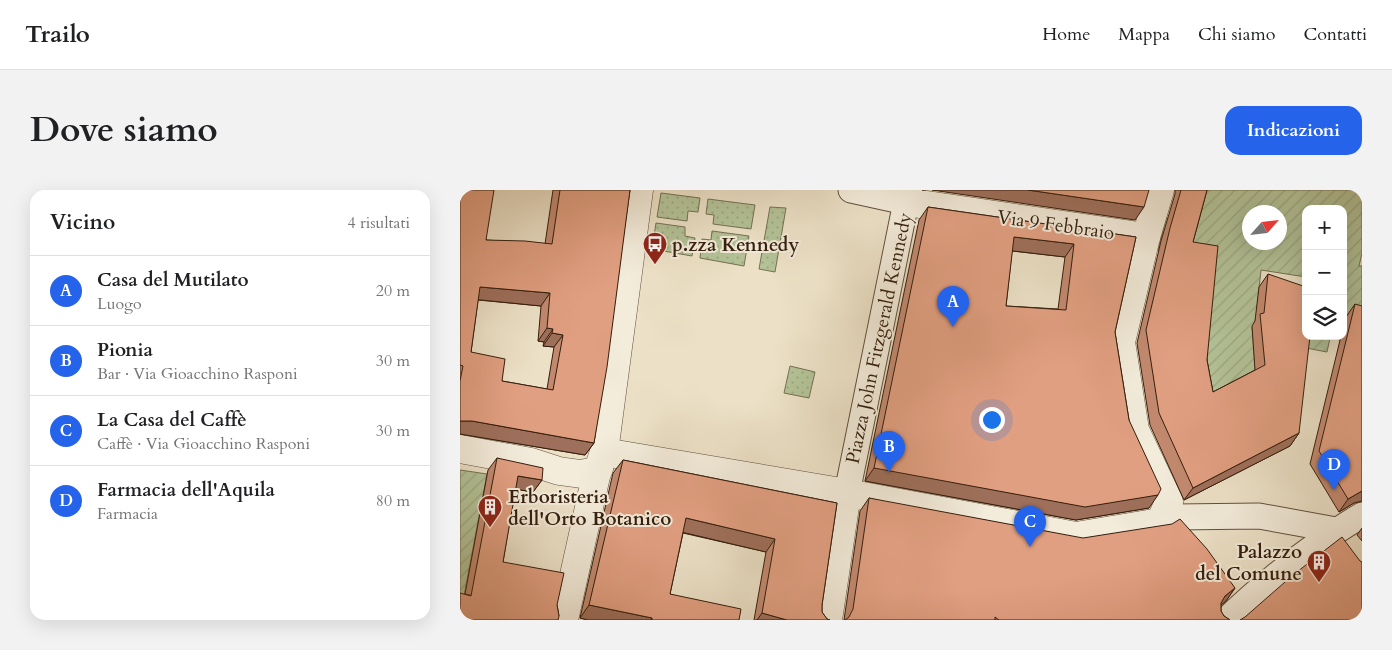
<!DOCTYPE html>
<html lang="it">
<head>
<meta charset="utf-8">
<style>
  :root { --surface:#fff; --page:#f2f2f2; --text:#202124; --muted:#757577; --line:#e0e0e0; --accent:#2563eb }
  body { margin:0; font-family:Cardo,serif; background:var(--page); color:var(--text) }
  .controls { position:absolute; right:15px; top:15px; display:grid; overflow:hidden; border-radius:10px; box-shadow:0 5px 20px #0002 }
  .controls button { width:45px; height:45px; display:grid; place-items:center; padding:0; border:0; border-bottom:1px solid var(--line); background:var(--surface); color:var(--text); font:25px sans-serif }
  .compass { position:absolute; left:782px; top:15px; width:45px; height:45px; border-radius:50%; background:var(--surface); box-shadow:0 5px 20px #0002; rotate:63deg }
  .you { position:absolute; left:531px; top:229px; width:18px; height:18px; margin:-12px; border:4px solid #fff; border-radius:50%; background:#1a73e8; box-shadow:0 0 0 8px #1a73e833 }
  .badge { display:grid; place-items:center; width:32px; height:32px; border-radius:50%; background:var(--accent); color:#fff; font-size:16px; font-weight:700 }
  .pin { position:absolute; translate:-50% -41px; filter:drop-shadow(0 1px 2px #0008) }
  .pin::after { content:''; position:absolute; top:26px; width:18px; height:15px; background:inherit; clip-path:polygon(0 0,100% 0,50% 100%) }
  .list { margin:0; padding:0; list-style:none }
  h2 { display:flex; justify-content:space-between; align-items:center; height:65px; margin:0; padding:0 20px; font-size:21px }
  h2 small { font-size:16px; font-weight:400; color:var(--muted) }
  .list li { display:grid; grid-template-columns:32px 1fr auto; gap:15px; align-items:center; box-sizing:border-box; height:70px; padding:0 20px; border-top:1px solid var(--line) }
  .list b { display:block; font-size:19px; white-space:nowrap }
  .list p { margin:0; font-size:16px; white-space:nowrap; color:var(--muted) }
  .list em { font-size:16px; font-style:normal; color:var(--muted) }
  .icon { flex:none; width:28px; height:28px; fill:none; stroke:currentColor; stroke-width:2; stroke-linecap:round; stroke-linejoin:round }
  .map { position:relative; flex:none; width:902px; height:430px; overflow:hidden; border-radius:15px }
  header { display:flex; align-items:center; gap:30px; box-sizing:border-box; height:70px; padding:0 25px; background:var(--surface); border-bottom:1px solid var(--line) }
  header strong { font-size:24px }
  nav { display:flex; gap:28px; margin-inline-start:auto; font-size:18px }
  .intro { display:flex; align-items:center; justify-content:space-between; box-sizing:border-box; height:120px; padding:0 30px }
  h1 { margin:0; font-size:35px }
  .button { padding:12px 22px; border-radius:15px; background:var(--accent); color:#fff; font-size:18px; font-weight:700 }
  main { display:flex; gap:30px; padding:0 30px }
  aside { flex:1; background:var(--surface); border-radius:15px; box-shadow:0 5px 20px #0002 }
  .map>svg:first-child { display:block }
  .grass { fill:url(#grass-dots); stroke:#747052 }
  .garden { fill:url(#garden-furrows); stroke:#747052; fill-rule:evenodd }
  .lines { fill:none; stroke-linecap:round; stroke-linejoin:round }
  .pedestrian-casing { stroke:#624f3c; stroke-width:27 }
  .minor-casing { stroke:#624f3c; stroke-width:29 }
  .pedestrian { stroke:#f3ecdb; stroke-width:25 }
  .minor { stroke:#f3ecdb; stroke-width:28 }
  .wall { fill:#c2896f; stroke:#341e0d; fill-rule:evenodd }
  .shaded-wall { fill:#9e6f5a; stroke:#341e0d }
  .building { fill:#e19f81; stroke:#341e0d; fill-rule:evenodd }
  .labels { text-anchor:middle; stroke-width:4; stroke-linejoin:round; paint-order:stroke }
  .street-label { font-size:19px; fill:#341e0d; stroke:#f3ecdb }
  .poi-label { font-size:19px; font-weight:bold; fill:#341e0d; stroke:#f3ecdb; text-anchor:start }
</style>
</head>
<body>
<header>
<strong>Trailo</strong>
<nav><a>Home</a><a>Mappa</a><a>Chi siamo</a><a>Contatti</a></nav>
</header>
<div class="intro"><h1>Dove siamo</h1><a class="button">Indicazioni</a></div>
<main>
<aside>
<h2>Vicino<small>4 risultati</small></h2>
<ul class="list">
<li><span class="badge">A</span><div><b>Casa del Mutilato</b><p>Luogo</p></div><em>20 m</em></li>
<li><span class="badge">B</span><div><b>Pionia</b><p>Bar · Via Gioacchino Rasponi</p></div><em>30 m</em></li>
<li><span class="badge">C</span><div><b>La Casa del Caffè</b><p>Caffè · Via Gioacchino Rasponi</p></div><em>30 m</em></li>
<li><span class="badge">D</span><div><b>Farmacia dell'Aquila</b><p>Farmacia</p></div><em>80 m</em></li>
</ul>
</aside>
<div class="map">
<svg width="902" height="430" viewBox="0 0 902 430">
  <defs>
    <pattern id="grass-dots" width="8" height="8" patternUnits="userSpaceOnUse" patternTransform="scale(1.25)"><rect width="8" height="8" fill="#b4c398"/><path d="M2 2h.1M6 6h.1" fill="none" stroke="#9ba782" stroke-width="1.8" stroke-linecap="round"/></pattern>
    <pattern id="garden-furrows" width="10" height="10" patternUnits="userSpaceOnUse" patternTransform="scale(1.25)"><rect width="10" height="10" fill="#b4c398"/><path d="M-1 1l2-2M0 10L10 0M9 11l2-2" fill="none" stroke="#9ba782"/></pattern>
  </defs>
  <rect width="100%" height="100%" fill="#ece1c7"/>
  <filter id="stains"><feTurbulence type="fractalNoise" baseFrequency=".004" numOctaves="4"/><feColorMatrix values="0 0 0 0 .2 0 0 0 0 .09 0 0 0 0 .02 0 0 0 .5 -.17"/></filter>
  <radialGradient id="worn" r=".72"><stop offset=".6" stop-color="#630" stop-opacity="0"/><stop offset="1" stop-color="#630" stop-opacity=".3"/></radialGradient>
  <g class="grass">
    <polygon points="201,3 240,8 238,22 228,21 227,31 197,27"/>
    <polygon points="248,9 295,15 291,39 253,34 254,25 246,24"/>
    <polygon points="310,17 326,18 315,82 299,79"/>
    <polygon points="196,33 225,37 225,46 235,48 232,66 192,59"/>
    <polygon points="252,41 289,46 284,76 240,68 242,49 251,50"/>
    <polygon points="330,176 355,182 349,208 324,203"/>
  </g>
  <g class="garden">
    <path d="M742,0H902V63L899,76H902V132L883,139V19H846V87L801,80L795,136L792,137L796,188L746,214L749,69L698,60L706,28L733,33ZM789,22H819V52H789Z"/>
    <polygon points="846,146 881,146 880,150 870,148 867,162 841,157"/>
    <polygon points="0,280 27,284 3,411 0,411"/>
  </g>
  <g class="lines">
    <defs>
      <g id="pedestrian">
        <polyline points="387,303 446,12 391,0"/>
        <polyline points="716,327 799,326 876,340"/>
        <path d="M766,430C808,390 853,354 902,325"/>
      </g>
      <g id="minor">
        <polyline points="448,0 446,12 686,47"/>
        <polyline points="0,259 71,272 99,281 121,284 131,282 139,278"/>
        <polyline points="144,262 387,303 616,346 700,332 709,312 675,240 661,152 686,47 700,0"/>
        <polyline points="104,430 136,286 144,262 179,0"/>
        <polyline points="368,430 387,303"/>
      </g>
    </defs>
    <use href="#pedestrian" class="pedestrian-casing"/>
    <use href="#minor" class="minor-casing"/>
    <use href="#pedestrian" class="pedestrian"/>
    <use href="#minor" class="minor"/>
  </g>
  <g class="wall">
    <path d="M0,0L26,50L85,54L93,0H170L134,253L125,265L0,244ZM18,110L81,116L78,151L84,152L83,156L94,157L87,199L42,191L11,162Z"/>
    <polygon points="715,0 747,0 733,52 747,170 753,202 795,180 792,136 795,131 799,97 808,84 839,243 830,256 724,310 690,235 677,153 701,51 715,4"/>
    <path d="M468,17L676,47L655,142L669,230L689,318L616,330L405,291L459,30ZM552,61L605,67L598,119L546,116Z"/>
    <polygon points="895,114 901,311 894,313 879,322 850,274 881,146 883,146 883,139 886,127"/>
    <polygon points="37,268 82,290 73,302 55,299 43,372 97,415 99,426 5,404 28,280"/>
    <polygon points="163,270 377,313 362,415 362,422 367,429 370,430 294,430 306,362 223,343 210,404 279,430 128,430 120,428 153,283"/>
    <polygon points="409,308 775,398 766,411 761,415 761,421 764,426 770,430 384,430 400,321"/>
    <polygon points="902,338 902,351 897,345"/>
  </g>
  <g class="shaded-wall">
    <polygon points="472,0 568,0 684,17 675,30"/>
    <polygon points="554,47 614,54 605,67 545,60"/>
    <polygon points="20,97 90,103 81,116 11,109"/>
    <polygon points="87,138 93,139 84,152 78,151"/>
    <polygon points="92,143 103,145 94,157 83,156"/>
    <polygon points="0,231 12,231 134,253 125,265 0,244"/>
    <polygon points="839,243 830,256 724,310 733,298"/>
    <polygon points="414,278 698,305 689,318 616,330 405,291"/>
    <polygon points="58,286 82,290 73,302 49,298"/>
    <polygon points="902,301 902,311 894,313 879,322 888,309"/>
    <polygon points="226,328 315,349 306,362 217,341"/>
    <polygon points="775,398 766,411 756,419 765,406"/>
    <polygon points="129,415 192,428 191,430 128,430 120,428"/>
    <polygon points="302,423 327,430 297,430"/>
  </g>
  <g class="building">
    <path d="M0,0H34L26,50L65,51L92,54L100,0H170L147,177L134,253L12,231H0V191L3,176L0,175ZM20,97L90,103L87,138L93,139L92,143L103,145L93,200L42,191L45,169L11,162Z"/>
    <polygon points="568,0 689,0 684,17"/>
    <polygon points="721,0 747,0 733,52 758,56 747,170 753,202 805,175 800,124 804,123 808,84 846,97 846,146 850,146 839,243 733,298 699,223 686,140 710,38"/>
    <path d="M468,17L676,47L655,142L669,230L701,299L698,305L625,317L414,278ZM554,47L614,54L606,120L546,116Z"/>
    <polygon points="895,114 902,116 902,301 888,309 859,261"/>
    <polygon points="37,268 83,278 82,290 58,286 43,372 104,383 97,415 99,426 98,430 0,430 0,403 11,406"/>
    <polygon points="163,270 377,313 362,415 362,422 367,429 370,430 327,430 302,423 315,349 226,328 210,404 281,419 279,430 192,430 192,428 129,415"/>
    <polygon points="409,308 623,348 712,334 720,329 747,359 775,398 765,406 761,413 761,421 764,426 770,430 539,430 535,427 535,430 385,430 389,427 393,419"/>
    <polygon points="882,347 900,371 902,372 902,430 780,430 785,427 833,385"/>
  </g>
  <defs>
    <symbol id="bus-pin" viewBox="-11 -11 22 30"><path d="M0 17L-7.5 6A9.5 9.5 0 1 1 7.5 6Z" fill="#8f2418" stroke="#f3ecdb"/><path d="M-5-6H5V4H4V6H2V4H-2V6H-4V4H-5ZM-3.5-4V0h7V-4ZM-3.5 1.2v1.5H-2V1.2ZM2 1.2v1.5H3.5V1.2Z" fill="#fff"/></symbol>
    <symbol id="building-pin" viewBox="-11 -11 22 30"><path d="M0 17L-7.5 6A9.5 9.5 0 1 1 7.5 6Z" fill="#8f2418" stroke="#f3ecdb"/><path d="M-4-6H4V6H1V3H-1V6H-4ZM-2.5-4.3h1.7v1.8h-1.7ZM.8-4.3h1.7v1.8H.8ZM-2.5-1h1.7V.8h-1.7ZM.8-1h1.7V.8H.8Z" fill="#fff"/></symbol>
  </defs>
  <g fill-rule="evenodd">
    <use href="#bus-pin" x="181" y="40" width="28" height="38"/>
    <use href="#building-pin" x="16" y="303" width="28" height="38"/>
    <use href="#building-pin" x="845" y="358" width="28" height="38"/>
  </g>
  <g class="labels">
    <g class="street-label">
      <text transform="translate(596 34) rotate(8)" y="7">Via 9 Febbraio</text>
      <text transform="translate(418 148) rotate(-78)" y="7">Piazza John Fitzgerald Kennedy</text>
    </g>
    <g class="poi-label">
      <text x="212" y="61">p.zza Kennedy</text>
      <text x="48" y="313">Erboristeria<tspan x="48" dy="22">dell'Orto Botanico</tspan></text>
      <text x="842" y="368" text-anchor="end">Palazzo<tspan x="842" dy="22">del Comune</tspan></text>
    </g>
  </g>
  <rect width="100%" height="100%" filter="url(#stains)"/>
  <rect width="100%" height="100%" fill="url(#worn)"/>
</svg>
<div class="controls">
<button>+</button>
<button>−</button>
<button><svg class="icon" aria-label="layers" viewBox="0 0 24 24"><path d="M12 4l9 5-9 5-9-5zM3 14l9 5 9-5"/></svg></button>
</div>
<svg class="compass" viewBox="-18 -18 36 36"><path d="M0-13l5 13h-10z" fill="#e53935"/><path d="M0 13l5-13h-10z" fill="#757577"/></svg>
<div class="you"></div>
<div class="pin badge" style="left:493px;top:137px">A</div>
<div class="pin badge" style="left:429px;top:282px">B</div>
<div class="pin badge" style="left:570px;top:357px">C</div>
<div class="pin badge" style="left:874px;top:300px">D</div>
</div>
</main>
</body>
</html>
